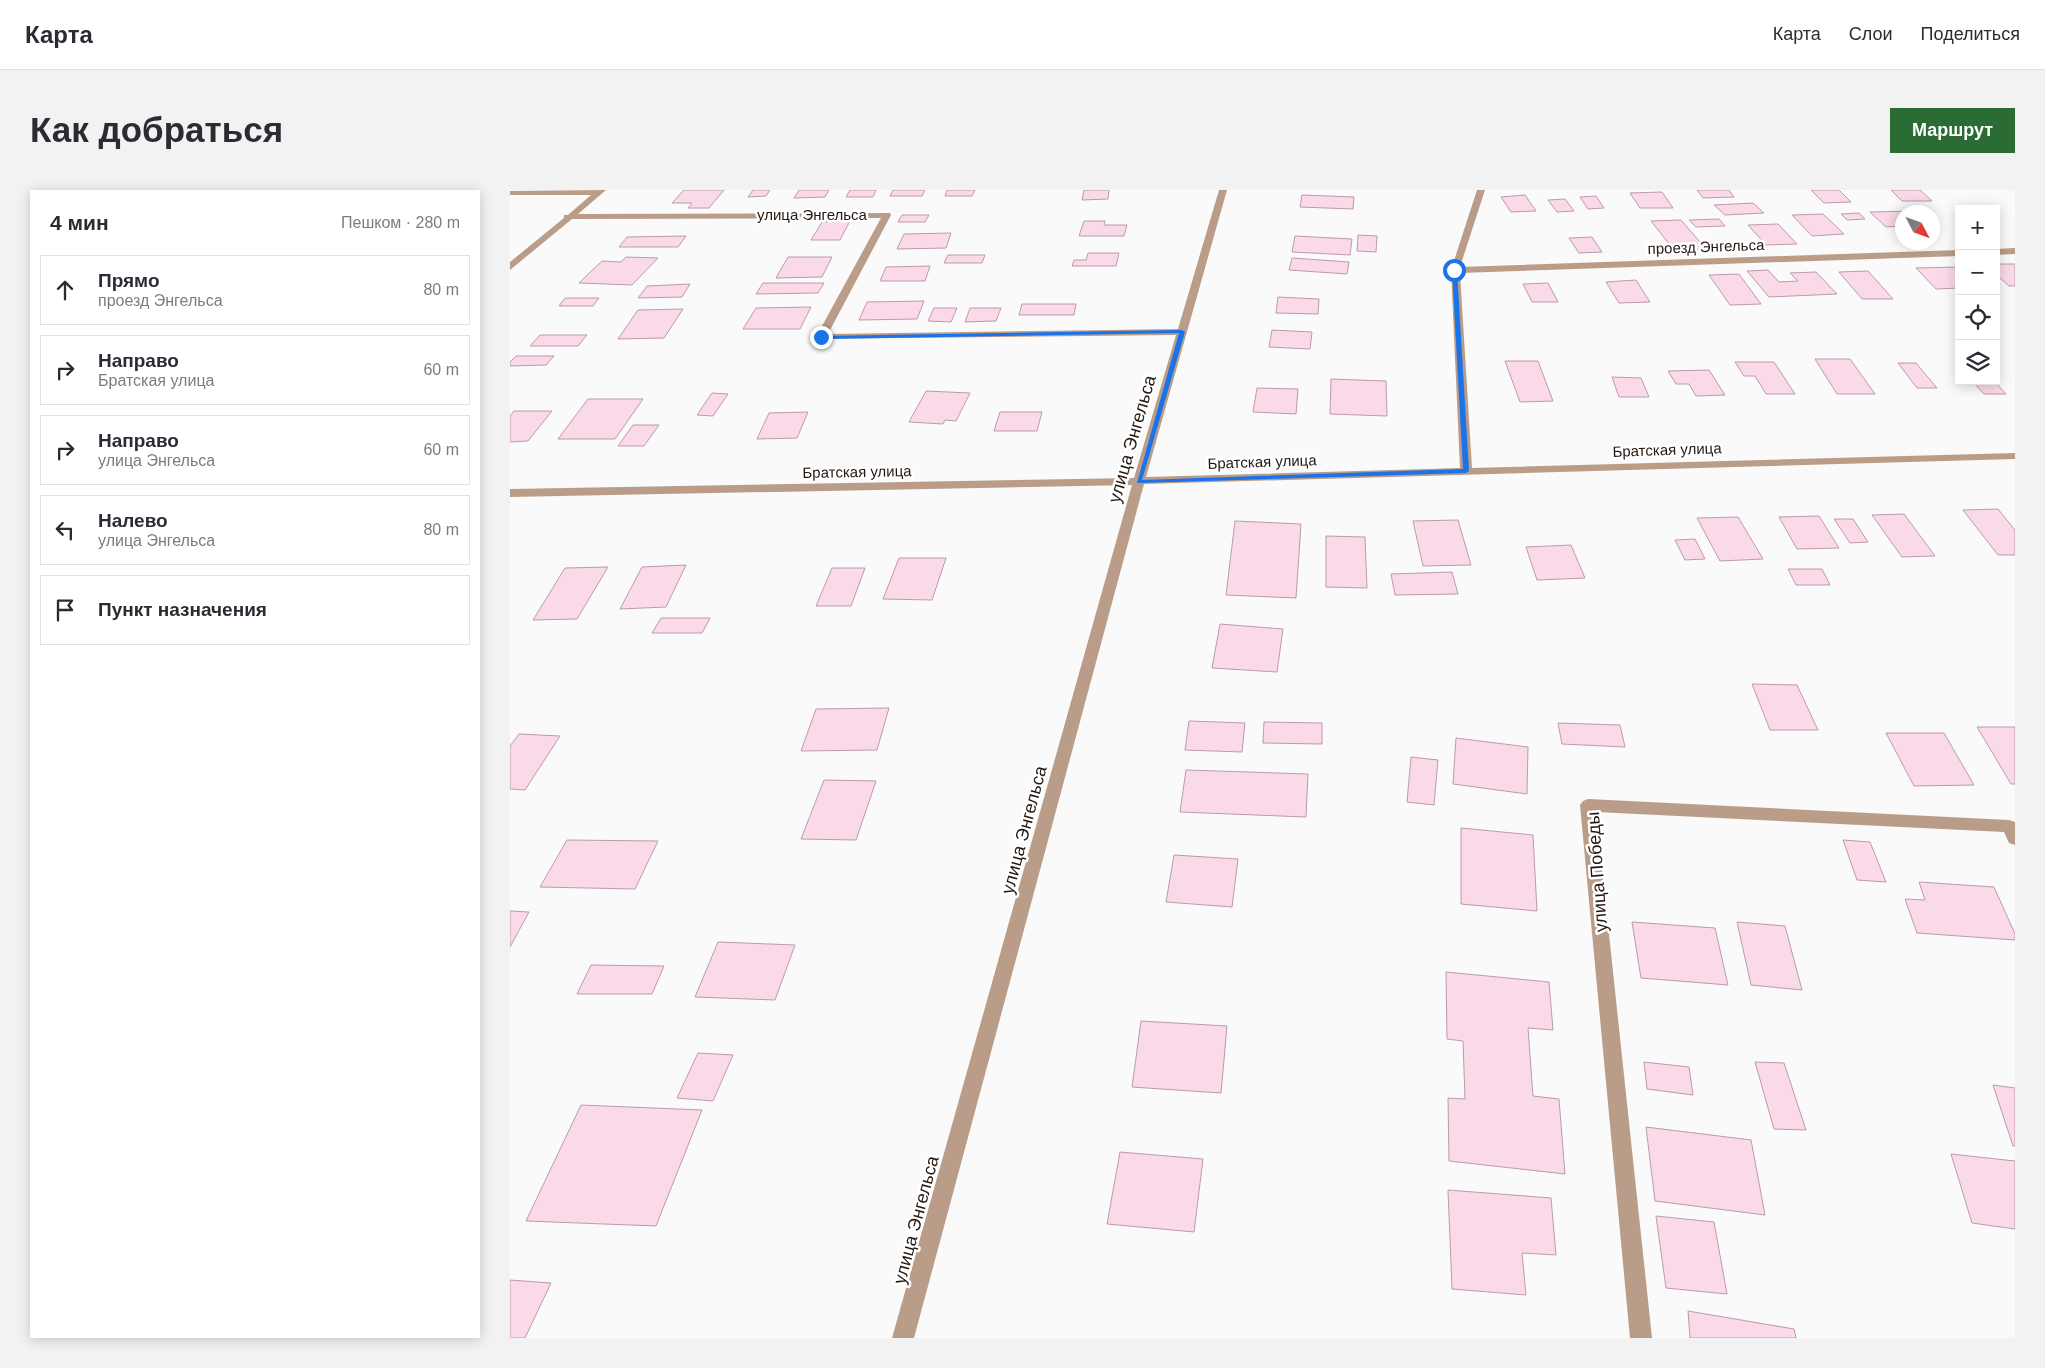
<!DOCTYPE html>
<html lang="ru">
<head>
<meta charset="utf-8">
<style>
  :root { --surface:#fff; --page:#f2f2f3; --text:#2b2b33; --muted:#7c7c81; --line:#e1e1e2; --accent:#2b6c35 }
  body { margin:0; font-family:Arial,sans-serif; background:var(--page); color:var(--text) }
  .controls { position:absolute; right:15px; top:15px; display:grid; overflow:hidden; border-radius:0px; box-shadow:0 2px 12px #0003 }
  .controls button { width:45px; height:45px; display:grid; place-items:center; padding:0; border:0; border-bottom:1px solid var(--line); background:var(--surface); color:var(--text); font:25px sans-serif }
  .compass { position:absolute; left:1385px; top:15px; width:45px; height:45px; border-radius:50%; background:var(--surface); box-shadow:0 2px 12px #0003; rotate:131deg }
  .stop { position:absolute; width:15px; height:15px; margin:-11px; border:4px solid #1a73e8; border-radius:50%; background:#fff }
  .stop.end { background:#1a73e8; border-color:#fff; box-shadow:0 1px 5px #0008 }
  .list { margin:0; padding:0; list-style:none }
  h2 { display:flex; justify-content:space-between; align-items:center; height:65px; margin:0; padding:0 20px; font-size:21px }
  h2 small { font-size:16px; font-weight:400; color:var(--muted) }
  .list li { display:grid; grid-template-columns:32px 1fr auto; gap:15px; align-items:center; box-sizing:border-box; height:70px; margin:0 10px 10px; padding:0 10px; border:1px solid var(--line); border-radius:0px }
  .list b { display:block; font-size:19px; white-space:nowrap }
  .list p { margin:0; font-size:16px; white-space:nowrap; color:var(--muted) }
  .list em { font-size:16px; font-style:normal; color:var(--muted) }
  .icon { flex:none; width:28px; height:28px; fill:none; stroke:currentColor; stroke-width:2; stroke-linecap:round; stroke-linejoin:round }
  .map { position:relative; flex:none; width:1505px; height:1148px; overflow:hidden; border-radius:0px }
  header { display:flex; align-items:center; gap:30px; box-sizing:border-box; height:70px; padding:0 25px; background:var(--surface); border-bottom:1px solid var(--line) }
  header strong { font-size:24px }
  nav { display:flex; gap:28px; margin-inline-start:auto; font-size:18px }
  .intro { display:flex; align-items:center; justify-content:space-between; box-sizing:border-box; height:120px; padding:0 30px }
  h1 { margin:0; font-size:35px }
  .button { padding:12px 22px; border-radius:0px; background:var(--accent); color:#fff; font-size:18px; font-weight:700 }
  main { display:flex; gap:30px; padding:0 30px }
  aside { flex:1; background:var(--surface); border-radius:0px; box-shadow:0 2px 12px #0003 }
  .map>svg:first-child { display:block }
  .building { fill:#fad9e8; stroke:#bd9aab }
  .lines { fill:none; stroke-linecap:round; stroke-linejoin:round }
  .street { fill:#ba9d88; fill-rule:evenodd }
  .route { fill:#1a73e8 }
  .labels { text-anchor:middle; stroke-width:5; stroke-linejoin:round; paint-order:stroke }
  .far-street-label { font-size:15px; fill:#251811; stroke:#fff }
  .street-label { font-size:18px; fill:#251811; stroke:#fff }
</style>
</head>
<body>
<header>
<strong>Карта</strong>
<nav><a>Карта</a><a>Слои</a><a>Поделиться</a></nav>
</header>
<div class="intro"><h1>Как добраться</h1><a class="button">Маршрут</a></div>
<main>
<aside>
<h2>4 мин<small>Пешком · 280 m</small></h2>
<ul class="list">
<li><svg class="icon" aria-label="ahead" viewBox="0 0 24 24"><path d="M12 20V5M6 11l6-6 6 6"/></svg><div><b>Прямо</b><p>проезд Энгельса</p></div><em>80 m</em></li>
<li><svg class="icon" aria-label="right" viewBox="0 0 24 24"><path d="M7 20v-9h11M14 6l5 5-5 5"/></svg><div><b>Направо</b><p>Братская улица</p></div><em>60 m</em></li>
<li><svg class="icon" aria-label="right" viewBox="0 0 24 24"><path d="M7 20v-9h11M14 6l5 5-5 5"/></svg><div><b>Направо</b><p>улица Энгельса</p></div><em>60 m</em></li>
<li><svg class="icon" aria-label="left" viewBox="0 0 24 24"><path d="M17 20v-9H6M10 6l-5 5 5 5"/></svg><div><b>Налево</b><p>улица Энгельса</p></div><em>80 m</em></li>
<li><svg class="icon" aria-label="arrive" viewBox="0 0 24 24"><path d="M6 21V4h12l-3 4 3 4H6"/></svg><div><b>Пункт назначения</b></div></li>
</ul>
</aside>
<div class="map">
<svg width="1505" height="1148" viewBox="0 0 1505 1148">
  <rect width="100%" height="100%" fill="#fafafa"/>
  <g class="building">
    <polygon points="174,0 214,0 199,18 178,18 182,13 162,13"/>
    <polygon points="243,0 260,0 256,6 238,7"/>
    <polygon points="289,0 319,0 315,7 284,8"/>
    <polygon points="340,0 366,0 363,7 336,7"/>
    <polygon points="383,0 415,0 412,6 380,6"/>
    <polygon points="437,0 465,0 462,6 435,6"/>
    <polygon points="574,0 599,0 598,9 572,10"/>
    <polygon points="1187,0 1219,0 1224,7 1193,8"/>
    <polygon points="1301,0 1329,0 1341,12 1314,13"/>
    <polygon points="1381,0 1410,0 1422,11 1392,11"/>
    <polygon points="1152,2 1163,18 1130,18 1120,3"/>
    <polygon points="792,5 844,7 843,19 790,17"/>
    <polygon points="1015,5 1026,21 1001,22 991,7"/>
    <polygon points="1086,6 1094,18 1078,19 1070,7"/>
    <polygon points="1055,9 1064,21 1047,22 1038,10"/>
    <polygon points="1243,13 1254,23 1215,25 1204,15"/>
    <polygon points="1404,21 1405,22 1392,22 1392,36 1376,37 1360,22"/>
    <polygon points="1349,23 1355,29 1337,30 1331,24"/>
    <polygon points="1313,24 1334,44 1302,46 1282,25"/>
    <polygon points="392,25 419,25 415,32 388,32"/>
    <polygon points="1209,29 1215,36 1186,37 1179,30"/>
    <polygon points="1171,30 1196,59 1164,60 1141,31"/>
    <polygon points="340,31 330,50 301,50 312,32"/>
    <polygon points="574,31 595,31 594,35 617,35 614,46 569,46"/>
    <polygon points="1268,34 1287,54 1256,55 1238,35"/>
    <polygon points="441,43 436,58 387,59 394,44"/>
    <polygon points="848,45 867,46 866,62 847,61"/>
    <polygon points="176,46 168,57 109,57 117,47"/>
    <polygon points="785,46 842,49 840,65 782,62"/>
    <polygon points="1082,47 1092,62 1069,63 1059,48"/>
    <polygon points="578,63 609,63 606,76 562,76 564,70 576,70"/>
    <polygon points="438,65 475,65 472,73 434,73"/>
    <polygon points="116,67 148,68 122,95 69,93 92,71 111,72"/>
    <polygon points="278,67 322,67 312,87 266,88"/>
    <polygon points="782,68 839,72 837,84 779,80"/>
    <polygon points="1486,74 1505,74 1505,96 1499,96 1490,88 1486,88"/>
    <polygon points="420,76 415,91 370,91 376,77"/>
    <polygon points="1449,77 1449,98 1426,99 1406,78"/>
    <polygon points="1258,80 1269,92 1288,91 1280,83 1306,82 1327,104 1259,107 1237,81"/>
    <polygon points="1358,81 1383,109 1352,109 1329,82"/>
    <polygon points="1229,84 1251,114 1220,115 1199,85"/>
    <polygon points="1126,90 1140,112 1109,113 1096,92"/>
    <polygon points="253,93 314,93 308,103 246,104"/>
    <polygon points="1038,93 1048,112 1022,112 1013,94"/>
    <polygon points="180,94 172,107 128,108 137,96"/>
    <polygon points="768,107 809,109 808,124 766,123"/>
    <polygon points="55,108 89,108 83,116 49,116"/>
    <polygon points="414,111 407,129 349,130 357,112"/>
    <polygon points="512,114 566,114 564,125 509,125"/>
    <polygon points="301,117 290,139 233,139 246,118"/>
    <polygon points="424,118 447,118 441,132 418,131"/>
    <polygon points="460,118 491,118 486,131 455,132"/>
    <polygon points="173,119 154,148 108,149 128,120"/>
    <polygon points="762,140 802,142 800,159 759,157"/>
    <polygon points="30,145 77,145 68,156 20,156"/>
    <polygon points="6,166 44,166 36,175 0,176 0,172"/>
    <polygon points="1305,169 1340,169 1365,204 1327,204"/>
    <polygon points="995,171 1028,171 1043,211 1010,212"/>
    <polygon points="1225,172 1264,172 1285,204 1256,204 1245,186 1234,186"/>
    <polygon points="1388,173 1406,173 1427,198 1407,198"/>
    <polygon points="1199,180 1215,205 1186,206 1179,194 1166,194 1158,181"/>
    <polygon points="1102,187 1131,188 1139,207 1109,207"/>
    <polygon points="821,189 876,191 877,226 820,224"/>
    <polygon points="1462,191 1484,191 1496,204 1474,204"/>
    <polygon points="747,198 788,199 786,224 743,222"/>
    <polygon points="416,201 460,203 446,231 435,230 433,234 399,232"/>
    <polygon points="202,203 218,204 203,226 187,225"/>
    <polygon points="78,209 133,209 105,249 48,249"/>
    <polygon points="4,221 42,221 18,251 0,252 0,226"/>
    <polygon points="298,222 287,248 247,249 259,223"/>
    <polygon points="490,222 532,222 527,241 484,241"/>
    <polygon points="123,235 149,235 134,256 108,256"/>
    <polygon points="1488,319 1505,340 1505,365 1488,365 1453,320"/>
    <polygon points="1394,324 1425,366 1392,367 1362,325"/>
    <polygon points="1309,326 1329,358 1287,359 1269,327"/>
    <polygon points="1228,327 1253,369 1210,371 1187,328"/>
    <polygon points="1324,329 1343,329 1358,352 1340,353"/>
    <polygon points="948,330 961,375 913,376 903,331"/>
    <polygon points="725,331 791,334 786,408 716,405"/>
    <polygon points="816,346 855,347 857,398 816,397"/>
    <polygon points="1185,349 1195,369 1175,370 1165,350"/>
    <polygon points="1061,355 1075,388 1027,390 1016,357"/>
    <polygon points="389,368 436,368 422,410 373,409"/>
    <polygon points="176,375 156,417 110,419 132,377"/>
    <polygon points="98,377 67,429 23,430 55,378"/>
    <polygon points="322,378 355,378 341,416 306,416"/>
    <polygon points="1278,379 1312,379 1320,395 1286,395"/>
    <polygon points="942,382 948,404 885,405 881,384"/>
    <polygon points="151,428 200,428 192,443 142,443"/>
    <polygon points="710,434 773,439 767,482 702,478"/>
    <polygon points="1242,494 1287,495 1308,540 1260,540"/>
    <polygon points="379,518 367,560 291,561 306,519"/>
    <polygon points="679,531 735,533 732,562 675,560"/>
    <polygon points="754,532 812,533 812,554 753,553"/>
    <polygon points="1048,533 1110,535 1115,557 1052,554"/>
    <polygon points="1467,537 1505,537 1505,594 1501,594"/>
    <polygon points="1376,543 1434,543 1464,595 1404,596"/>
    <polygon points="9,544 50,546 15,600 0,599 0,556"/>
    <polygon points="946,548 1018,557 1017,604 943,594"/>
    <polygon points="901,567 928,570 924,615 897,612"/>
    <polygon points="676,580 798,584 796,627 670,622"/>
    <polygon points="314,590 366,591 346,650 291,649"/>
    <polygon points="951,638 1023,645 1027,721 951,714"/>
    <polygon points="57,650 148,651 125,699 30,697"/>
    <polygon points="1333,650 1360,652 1376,692 1347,690"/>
    <polygon points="664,665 728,669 722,717 656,712"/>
    <polygon points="1409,692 1484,697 1505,744 1505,750 1407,743 1395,709 1415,710"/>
    <polygon points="0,721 19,722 0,757"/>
    <polygon points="1122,732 1205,738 1218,795 1131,788"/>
    <polygon points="1227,732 1275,736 1292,800 1241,795"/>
    <polygon points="208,752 285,755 265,810 185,807"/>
    <polygon points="81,775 154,776 142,804 67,804"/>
    <polygon points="936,782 1039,792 1043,840 1018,838 1023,906 1049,909 1055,984 939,971 938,908 955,909 953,851 937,849"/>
    <polygon points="631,831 717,836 711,903 622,897"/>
    <polygon points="188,863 223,865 203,911 167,908"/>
    <polygon points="1134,872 1179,877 1183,905 1137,899"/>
    <polygon points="1245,872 1274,873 1296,940 1264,939"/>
    <polygon points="1483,895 1505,898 1505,956 1503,956"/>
    <polygon points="71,915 192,920 146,1036 16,1031"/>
    <polygon points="1136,937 1241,950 1255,1025 1145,1011"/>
    <polygon points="610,962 693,969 684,1042 597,1034"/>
    <polygon points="1441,964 1505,971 1505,1039 1462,1033"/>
    <polygon points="938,1000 1041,1008 1046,1065 1012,1063 1016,1105 942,1099"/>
    <polygon points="1146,1026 1204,1032 1217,1104 1156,1098"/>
    <polygon points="0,1090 41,1093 15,1148 0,1148"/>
    <polygon points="1178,1121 1284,1139 1286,1148 1180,1148"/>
  </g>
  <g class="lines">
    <g class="street">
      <polygon points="96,0 68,24 380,23 381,25 318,144 668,139 709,0 717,0 636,287 950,278 941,80 967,0 975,0 950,77 1449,60 1449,66 950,83 962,278 1505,263 1505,269 634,294 404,1148 382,1148 622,295 0,307 0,299 624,288 666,145 308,149 306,147 371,28 62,29 0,80 0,72 54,28 54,25 58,25 81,5 0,5 0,1"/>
      <polygon points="1505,58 1505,64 1486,65 1486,59"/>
      <polygon points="1078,609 1499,630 1505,632 1505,655 1499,653 1494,642 1086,622 1142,1148 1120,1148 1070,615 1073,611"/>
    </g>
  </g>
  <polygon class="route" points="944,78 947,80 959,281 956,283 627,293 669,143 311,149 308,147 311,146 672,140 675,142 632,290 953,279 942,80"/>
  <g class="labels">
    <g class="far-street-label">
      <text x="302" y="30">улица Энгельса</text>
      <text transform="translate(1196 57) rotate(-2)" y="5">проезд Энгельса</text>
      <text transform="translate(1157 260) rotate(-2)" y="5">Братская улица</text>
      <text transform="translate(752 272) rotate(-2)" y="5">Братская улица</text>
      <text transform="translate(347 282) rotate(-1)" y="5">Братская улица</text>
    </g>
    <g class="street-label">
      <text transform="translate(622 249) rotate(-74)" y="6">улица Энгельса</text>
      <text transform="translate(514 640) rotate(-75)" y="6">улица Энгельса</text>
      <text transform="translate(1087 682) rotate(-94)" y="6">улица Победы</text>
      <text transform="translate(406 1030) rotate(-75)" y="6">улица Энгельса</text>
    </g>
  </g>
</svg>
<div class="controls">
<button>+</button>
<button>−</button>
<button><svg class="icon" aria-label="locate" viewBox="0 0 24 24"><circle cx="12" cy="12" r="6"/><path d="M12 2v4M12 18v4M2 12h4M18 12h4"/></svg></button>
<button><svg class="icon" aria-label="layers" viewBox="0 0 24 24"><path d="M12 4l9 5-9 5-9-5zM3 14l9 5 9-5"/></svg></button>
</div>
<svg class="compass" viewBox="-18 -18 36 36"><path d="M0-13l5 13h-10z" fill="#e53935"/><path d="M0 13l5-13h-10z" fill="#7c7c81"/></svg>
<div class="stop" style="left:944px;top:80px"></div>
<div class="stop end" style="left:311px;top:147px"></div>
</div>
</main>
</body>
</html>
